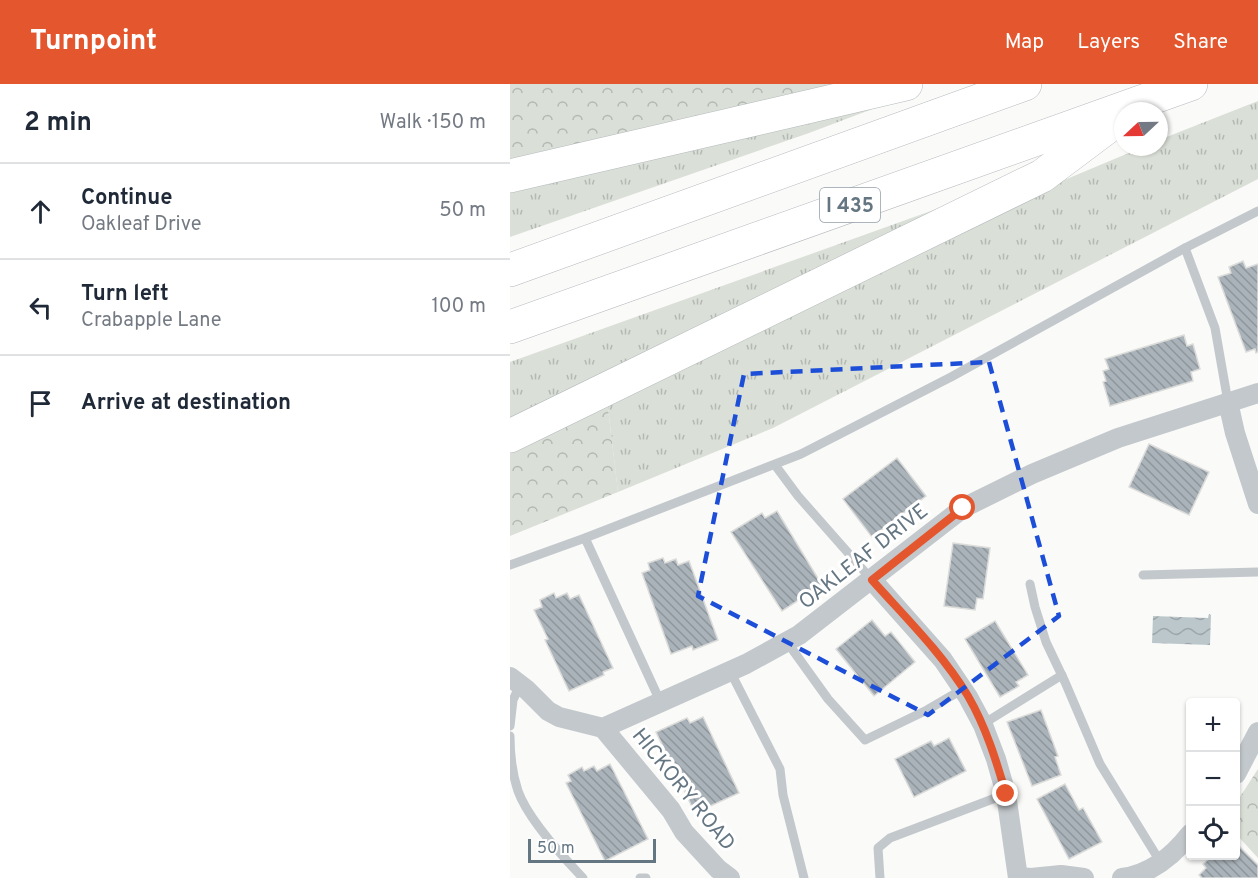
<!DOCTYPE html>
<html lang="en">
<head>
<meta charset="utf-8">
<style>
  :root { --surface:#fff; --page:#f2f2f3; --text:#1f2937; --muted:#747a83; --line:#e0e1e3; --accent:#e4572e }
  body { margin:0; font-family:Overpass,sans-serif; background:var(--page); color:var(--text) }
  .controls { position:absolute; right:18px; bottom:18px; display:grid; overflow:hidden; border-radius:6px; box-shadow:0 2px 4px #0004 }
  .controls button { width:54px; height:54px; display:grid; place-items:center; padding:0; border:0; border-bottom:2px solid var(--line); background:var(--surface); color:var(--text); font:30px sans-serif }
  .compass { position:absolute; left:604px; top:18px; width:54px; height:54px; border-radius:50%; background:var(--surface); box-shadow:0 2px 4px #0004; rotate:248deg }
  .scale { position:absolute; left:18px; bottom:15px; width:128px; box-sizing:border-box; padding-left:6px; border:3px solid #657683; border-top:0; font-size:16px; line-height:21px; white-space:nowrap; color:#657683; -webkit-text-stroke:4px #fff; paint-order:stroke }
  .stop { position:absolute; width:18px; height:18px; margin:-14px; border:4px solid #e4572e; border-radius:50%; background:#fff }
  .stop.end { background:#e4572e; border-color:#fff; box-shadow:0 2px 6px #0008 }
  .list { margin:0; padding:0; list-style:none }
  h2 { display:flex; justify-content:space-between; align-items:center; height:78px; margin:0; padding:0 24px; font-size:26px }
  h2 small { font-size:20px; font-weight:400; color:var(--muted) }
  .list li { display:grid; grid-template-columns:39px 1fr auto; gap:18px; align-items:center; box-sizing:border-box; height:96px; padding:0 24px; border-top:2px solid var(--line) }
  .list b { display:block; font-size:22px; white-space:nowrap }
  .list p { margin:0; font-size:20px; white-space:nowrap; color:var(--muted) }
  .list em { font-size:20px; font-style:normal; color:var(--muted) }
  .icon { flex:none; width:33px; height:33px; fill:none; stroke:currentColor; stroke-width:2; stroke-linecap:round; stroke-linejoin:round }
  .map { position:relative; flex:none; width:748px; height:794px; overflow:hidden }
  header { display:flex; align-items:center; gap:36px; box-sizing:border-box; height:84px; padding:0 30px; background:var(--accent); color:#fff }
  header strong { font-size:28px }
  nav { display:flex; gap:33px; margin-inline-start:auto; font-size:21px }
  main { display:flex }
  aside { flex:1; background:var(--surface) }
  .map>svg:first-child { display:block }
  .grass { fill:url(#grass-tufts) }
  .forest { fill:url(#forest-crowns) }
  .water { fill:url(#water-waves) }
  .building { fill:url(#building-back-hatch); stroke:#dcdcda; stroke-width:1.5 }
  .lines { fill:none; stroke-linecap:round; stroke-linejoin:round }
  .motorway-casing { stroke:#b4b9bd; stroke-width:34 }
  .service { stroke:#c3c8cc; stroke-width:9 }
  .minor { stroke:#c3c8cc; stroke-width:20 }
  .motorway { stroke:#fff; stroke-width:33 }
  .route { stroke:#e4572e; stroke-width:8 }
  .marked { fill:none; stroke:#1d4ed8; stroke-width:4.5; stroke-dasharray:12 8; stroke-linejoin:round }
  .labels { text-anchor:middle; stroke-width:6; stroke-linejoin:round; paint-order:stroke }
  .shield { fill:#fff; stroke:#939fa8; stroke-width:1.5 }
  .shield-label { font-size:20px; font-weight:bold; fill:#657683 }
  .street-label { font-size:21px; fill:#657683; stroke:#fff }
</style>
</head>
<body>
<header>
<strong>Turnpoint</strong>
<nav><a>Map</a><a>Layers</a><a>Share</a></nav>
</header>
<main>
<aside>
<h2>2 min<small>Walk · 150 m</small></h2>
<ul class="list">
<li><svg class="icon" aria-label="ahead" viewBox="0 0 24 24"><path d="M12 20V5M6 11l6-6 6 6"/></svg><div><b>Continue</b><p>Oakleaf Drive</p></div><em>50 m</em></li>
<li><svg class="icon" aria-label="left" viewBox="0 0 24 24"><path d="M17 20v-9H6M10 6l-5 5 5 5"/></svg><div><b>Turn left</b><p>Crabapple Lane</p></div><em>100 m</em></li>
<li><svg class="icon" aria-label="arrive" viewBox="0 0 24 24"><path d="M6 21V4h12l-3 4 3 4H6"/></svg><div><b>Arrive at destination</b></div></li>
</ul>
</aside>
<div class="map">
<svg width="748" height="794" viewBox="0 0 748 794">
  <defs>
    <pattern id="grass-tufts" width="24" height="20" patternUnits="userSpaceOnUse" patternTransform="scale(1.5)"><rect width="24" height="20" fill="#dadfd7"/><path d="M3 7l-1-3M5 7V3M7 7l1-3M15 17l-1-3M17 17v-4M19 17l1-3" fill="none" stroke="#b4b9b4"/></pattern>
    <pattern id="forest-crowns" width="20" height="18" patternUnits="userSpaceOnUse" patternTransform="scale(1.5)"><rect width="20" height="18" fill="#dadfd7"/><path d="M2 6a3 3 0 1 1 6 0M12 15a3 3 0 1 1 6 0" fill="none" stroke="#b4b9b4"/></pattern>
    <pattern id="water-waves" width="16" height="10" patternUnits="userSpaceOnUse" patternTransform="scale(1.5)"><rect width="16" height="10" fill="#bbc7cb"/><path d="M0 5q4-4 8 0t8 0" fill="none" stroke="#9ca6aa"/></pattern>
    <pattern id="building-back-hatch" width="6" height="6" patternUnits="userSpaceOnUse" patternTransform="scale(1.5)"><rect width="6" height="6" fill="#aab3b9"/><path d="M-1 5l2 2M0 0l6 6M5-1l2 2" fill="none" stroke="#8e969c"/></pattern>
  </defs>
  <rect width="100%" height="100%" fill="#fafaf8"/>
  <g class="grass">
    <polygon points="389,15 299,49 0,153 0,109"/>
    <polygon points="748,17 748,95 263,344 108,408 97,316 540,102 633,63 649,63 649,56"/>
    <polygon points="446,118 0,341 0,278"/>
  </g>
  <g class="forest">
    <polygon points="0,0 324,0 0,75"/>
    <polygon points="97,316 108,408 0,452 0,368"/>
    <polygon points="748,685 748,774 726,750 726,719"/>
  </g>
  <polygon class="water" points="699,530 701,531 700,561 642,559 643,532 698,534"/>
  <g class="building">
    <polygon points="733,177 736,184 748,180 748,268 746,269 745,265 736,268 708,193 721,189 719,183"/>
    <polygon points="674,251 677,262 683,260 690,285 681,288 683,297 600,322 593,298 596,297 593,287 599,285 595,275"/>
    <polygon points="639,360 699,388 679,431 619,403"/>
    <polygon points="387,374 416,412 362,453 333,415"/>
    <polygon points="267,427 312,501 272,527 221,448 252,429 255,434"/>
    <polygon points="443,459 480,464 473,515 467,514 465,526 434,522"/>
    <polygon points="153,474 155,479 166,475 168,481 179,477 208,556 183,566 182,562 161,570 132,489 140,486 138,479"/>
    <polygon points="44,509 46,514 57,509 60,515 69,511 103,584 93,588 94,591 59,607 35,556 38,555 24,526 32,523 30,516"/>
    <polygon points="362,536 375,552 381,548 405,578 364,612 326,565"/>
    <polygon points="485,537 518,591 506,598 509,602 490,613 455,555"/>
    <polygon points="531,626 548,672 545,673 551,691 522,702 497,638"/>
    <polygon points="193,633 229,709 185,729 146,648 177,634 180,639"/>
    <polygon points="439,654 456,687 404,713 385,675 421,657 424,662"/>
    <polygon points="100,680 138,755 95,777 56,699 61,697 58,691 72,683 74,687 84,682 87,687"/>
    <polygon points="555,700 569,726 573,724 592,758 559,775 527,715"/>
    <polygon points="726,759 748,781 748,794 692,794 689,791 696,784 693,780 702,772 726,772"/>
  </g>
  <g class="lines">
    <defs>
      <g id="motorway">
        <polyline points="0,92 396,0"/>
        <polyline points="0,186 515,0"/>
        <polyline points="0,243 681,0"/>
        <polyline points="0,352 532,92 604,38"/>
      </g>
    </defs>
    <use href="#motorway" class="motorway-casing"/>
    <g class="service">
      <polyline points="675,164 705,244 718,318"/>
      <polyline points="265,381 288,412 362,496"/>
      <polyline points="75,454 150,617"/>
      <polyline points="0,481 75,454 291,370 441,293 675,164 748,127"/>
      <polyline points="633,491 748,488"/>
      <polyline points="520,500 525,523 536,558 555,598 590,680 651,779"/>
      <polyline points="277,558 318,615 355,656 417,626 453,605"/>
      <polyline points="220,587 270,685 273,711 294,794"/>
      <polyline points="473,640 552,591"/>
      <polyline points="0,642 3,616 10,601"/>
      <path d="M0,652C0,670 2,689 8,707C18,735 52,772 73,794"/>
      <polyline points="130,794 136,794"/>
      <polyline points="370,794 368,764 380,754 496,710"/>
    </g>
    <g class="minor">
      <polyline points="718,318 725,349 748,420"/>
      <polyline points="362,496 433,576 458,613 473,641 486,675 496,710 508,794"/>
      <polyline points="0,593 17,606 38,627 49,633 93,644 236,580 289,551 453,424 522,390 608,354 748,309"/>
      <polyline points="93,644 161,726 174,748 208,785 220,794"/>
      <polyline points="726,690 748,648"/>
      <polyline points="508,793 521,794 551,791 574,794"/>
      <path d="M612,794C640,790 663,772 680,750"/>
    </g>
    <use href="#motorway" class="motorway"/>
  </g>
  <g class="lines">
    <path class="route" d="M453,424L362,496C395,533 432,569 458,612C476,643 486,676 496,710"/>
  </g>
  <path class="marked" d="M479,278L549,532L418,631L188,512L234,290Z"/>
  <g class="labels">
    <rect class="shield" x="310" y="104" width="60" height="34" rx="4.5"/>
    <g class="shield-label">
      <text x="340" y="128">I 435</text>
    </g>
    <g class="street-label">
      <text transform="translate(353 472) rotate(-38)" y="7">OAKLEAF DRIVE</text>
      <text transform="translate(174 705) rotate(51)" y="7">HICKORY ROAD</text>
    </g>
  </g>
</svg>
<div class="controls">
<button>+</button>
<button>−</button>
<button><svg class="icon" aria-label="locate" viewBox="0 0 24 24"><circle cx="12" cy="12" r="6"/><path d="M12 2v4M12 18v4M2 12h4M18 12h4"/></svg></button>
</div>
<svg class="compass" viewBox="-18 -18 36 36"><path d="M0-13l5 13h-10z" fill="#e53935"/><path d="M0 13l5-13h-10z" fill="#747a83"/></svg>
<div class="scale">50 m</div>
<div class="stop" style="left:453px;top:424px"></div>
<div class="stop end" style="left:496px;top:710px"></div>
</div>
</main>
</body>
</html>
